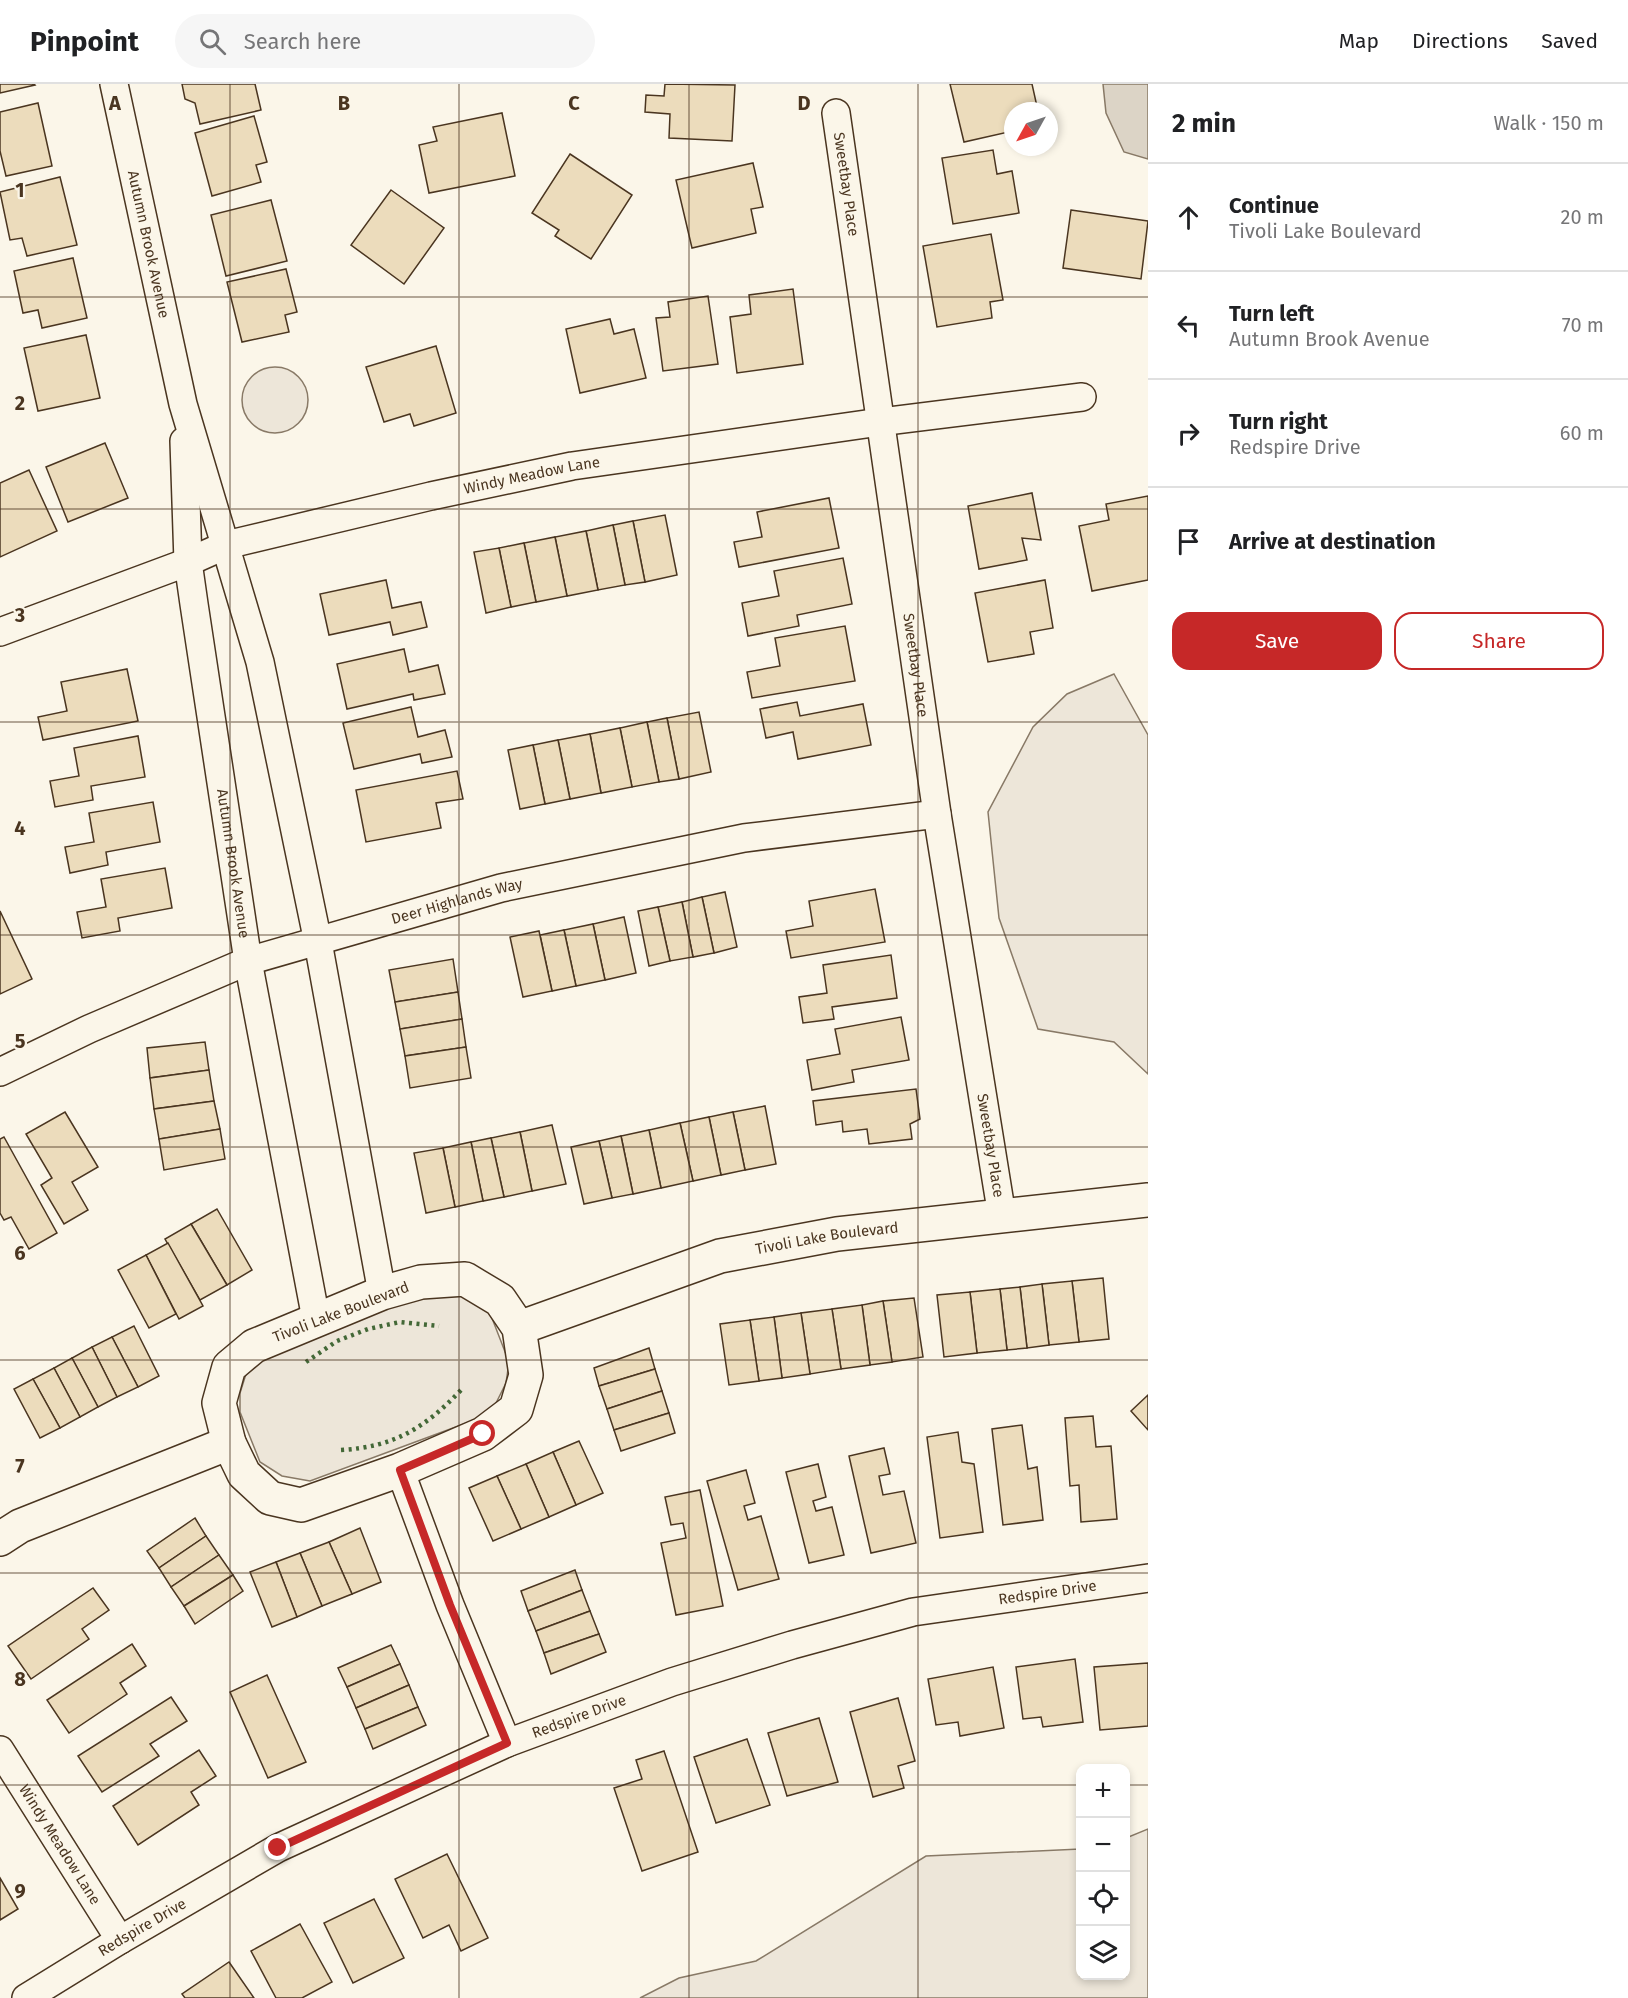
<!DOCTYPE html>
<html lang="en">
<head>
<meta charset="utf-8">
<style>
  :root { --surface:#fff; --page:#f6f6f6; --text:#202124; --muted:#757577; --line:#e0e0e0; --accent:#c62828 }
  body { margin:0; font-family:"Fira Sans",sans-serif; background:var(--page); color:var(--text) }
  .controls { position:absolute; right:18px; bottom:18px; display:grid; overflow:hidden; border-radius:12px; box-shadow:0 3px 9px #0003 }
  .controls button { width:54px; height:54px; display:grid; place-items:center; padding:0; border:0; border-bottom:2px solid var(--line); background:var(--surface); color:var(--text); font:30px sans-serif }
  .compass { position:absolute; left:1004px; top:18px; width:54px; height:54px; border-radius:50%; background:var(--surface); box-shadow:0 3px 9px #0003; rotate:230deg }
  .stop { position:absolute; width:18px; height:18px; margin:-14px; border:4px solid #c62828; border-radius:50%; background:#fff }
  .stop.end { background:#c62828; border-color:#fff; box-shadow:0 2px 6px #0008 }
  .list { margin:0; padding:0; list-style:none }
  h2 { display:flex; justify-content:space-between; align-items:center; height:78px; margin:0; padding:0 24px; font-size:26px }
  h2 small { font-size:20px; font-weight:400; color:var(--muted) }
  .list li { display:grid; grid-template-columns:39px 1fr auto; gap:18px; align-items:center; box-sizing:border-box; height:108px; padding:0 24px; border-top:2px solid var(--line) }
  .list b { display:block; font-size:22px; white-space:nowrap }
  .list p { margin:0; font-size:20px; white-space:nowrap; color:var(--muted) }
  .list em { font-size:20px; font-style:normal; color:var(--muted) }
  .actions { display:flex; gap:12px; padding:18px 24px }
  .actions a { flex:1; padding:14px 0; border:2px solid var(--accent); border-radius:18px; text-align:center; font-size:21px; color:var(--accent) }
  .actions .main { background:var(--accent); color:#fff }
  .icon { flex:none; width:33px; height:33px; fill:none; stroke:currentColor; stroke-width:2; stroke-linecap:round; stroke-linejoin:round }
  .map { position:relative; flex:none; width:1148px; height:1914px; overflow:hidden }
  header { display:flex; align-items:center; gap:36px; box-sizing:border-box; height:84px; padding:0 30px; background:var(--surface); border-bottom:2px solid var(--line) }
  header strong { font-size:28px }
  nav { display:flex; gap:33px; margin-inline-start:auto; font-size:21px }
  .search { width:420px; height:54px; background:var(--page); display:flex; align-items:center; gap:15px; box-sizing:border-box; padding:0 21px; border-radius:33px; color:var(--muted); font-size:22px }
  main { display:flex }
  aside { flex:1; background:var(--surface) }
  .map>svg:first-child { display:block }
  .green { fill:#ede6d9; stroke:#887966; stroke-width:1.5 }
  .water { fill:#dcd4c6; stroke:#887966; stroke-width:1.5 }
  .building { fill:#ecdcbc; stroke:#4a3520; stroke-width:1.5 }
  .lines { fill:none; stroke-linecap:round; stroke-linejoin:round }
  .street-casing { stroke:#4a3520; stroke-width:30 }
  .secondary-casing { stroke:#4a3520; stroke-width:36 }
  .street { stroke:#fbf6e9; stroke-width:27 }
  .secondary { stroke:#fbf6e9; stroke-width:33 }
  .hedge { stroke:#436837; stroke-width:4.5; stroke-dasharray:3 4.5; stroke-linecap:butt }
  .route { stroke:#c62828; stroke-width:8 }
  .grid { fill:none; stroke:#4a3520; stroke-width:1.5; stroke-opacity:0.55 }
  .labels { text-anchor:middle; stroke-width:4.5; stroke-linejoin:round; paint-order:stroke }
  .street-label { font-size:15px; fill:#4a3520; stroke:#fbf6e9 }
  .grid-label { font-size:20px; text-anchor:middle; font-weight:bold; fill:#4a3520; stroke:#fbf6e9; stroke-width:4.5; stroke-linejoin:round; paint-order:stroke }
</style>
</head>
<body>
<header>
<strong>Pinpoint</strong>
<div class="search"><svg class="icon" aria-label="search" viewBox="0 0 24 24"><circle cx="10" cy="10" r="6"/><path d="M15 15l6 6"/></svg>Search here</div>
<nav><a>Map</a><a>Directions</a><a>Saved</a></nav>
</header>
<main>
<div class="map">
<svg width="1148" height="1914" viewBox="0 0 1148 1914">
  <rect width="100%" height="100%" fill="#fbf6e9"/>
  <g class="green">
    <circle cx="275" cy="316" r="33"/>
    <polygon points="1114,590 1148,651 1148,990 1114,958 1038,945 999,834 988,728 1033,643 1067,610"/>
    <polygon points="452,1205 490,1229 509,1278 506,1299 495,1321 480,1334 310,1397 282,1392 260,1378 240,1328 240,1309 246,1290 260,1274 420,1210"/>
    <polygon points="1148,1745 1148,1914 640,1914 679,1894 756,1877 926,1772 1080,1765 1080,1892 1126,1892 1126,1754"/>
  </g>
  <polygon class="water" points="1103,0 1148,0 1148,75 1124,68 1106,29"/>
  <g class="building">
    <polygon points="0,0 34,0 35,1 0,9"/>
    <polygon points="182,0 255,0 261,26 200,40 195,19 185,15"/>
    <polygon points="665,0 735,1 732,57 669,54 670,30 645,28 646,11 664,12"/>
    <polygon points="950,0 1032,0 1038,27 1013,27 1013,47 964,58"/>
    <polygon points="38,19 52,82 6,92 0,67 0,28"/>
    <polygon points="502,29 515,92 429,109 419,61 437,57 433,43"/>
    <polygon points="254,32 267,78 256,81 261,98 212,112 195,49"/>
    <polygon points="993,66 997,90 1012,87 1019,129 953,140 942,74"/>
    <polygon points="570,70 632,111 591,175 555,152 559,146 532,129"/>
    <polygon points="753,79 763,123 751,125 756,149 692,164 676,96"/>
    <polygon points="60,93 77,161 27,172 22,154 10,156 0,108"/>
    <polygon points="391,106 444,144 404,200 351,161"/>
    <polygon points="271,116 287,177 226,192 211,131"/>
    <polygon points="1071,126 1148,137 1141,195 1063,184"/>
    <polygon points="991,150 1003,216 990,218 992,234 937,243 923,162"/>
    <polygon points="73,174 87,234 42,244 38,226 23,229 14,187"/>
    <polygon points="286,185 297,228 285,231 289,248 242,258 227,198"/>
    <polygon points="793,205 803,280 737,289 730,233 751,230 749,211"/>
    <polygon points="708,212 718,280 663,287 656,234 670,233 668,218"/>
    <polygon points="610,235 614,250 634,245 646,294 580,309 566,245"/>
    <polygon points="86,251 100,314 38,327 24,264"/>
    <polygon points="436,262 456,329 414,342 410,330 384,338 366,283"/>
    <polygon points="105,359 128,414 68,438 46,383"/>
    <polygon points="29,386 57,447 0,473 0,399"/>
    <polygon points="1032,409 1041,456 1022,454 1027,476 979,485 968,422"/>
    <polygon points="1148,412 1148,496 1092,507 1079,442 1109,436 1106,420"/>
    <polygon points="829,414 839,464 739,483 734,458 762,453 757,428"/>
    <polygon points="665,431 677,491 645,498 633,437"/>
    <polygon points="633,437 645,498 625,501 613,441"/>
    <polygon points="613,441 625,501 598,506 586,447"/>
    <polygon points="586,447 598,506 567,512 555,453"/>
    <polygon points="555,453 567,512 536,518 524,459"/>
    <polygon points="524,459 536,518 511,523 499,464"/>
    <polygon points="499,464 511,523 486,529 474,468"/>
    <polygon points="843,474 852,520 797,531 799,542 748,552 742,519 779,512 774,487"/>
    <polygon points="386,496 392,524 421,518 427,543 393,551 390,538 329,551 320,510"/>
    <polygon points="1045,496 1053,544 1030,548 1034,570 988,578 975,509"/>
    <polygon points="845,542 855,597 752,614 747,588 780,582 775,554"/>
    <polygon points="404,565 409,588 438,581 445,610 414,616 413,610 347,625 337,580"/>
    <polygon points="127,585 138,637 43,656 38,633 67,627 61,598"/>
    <polygon points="797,618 800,632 863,620 871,661 798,675 793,648 766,654 760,625"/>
    <polygon points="411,623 418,653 445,646 452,673 422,679 420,670 354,685 343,639"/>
    <polygon points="699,628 711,688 679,695 667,634"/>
    <polygon points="667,634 679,695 659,698 647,638"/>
    <polygon points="647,638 659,698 632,703 620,644"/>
    <polygon points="620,644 632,703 601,709 590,650"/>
    <polygon points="590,650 601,709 570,715 558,656"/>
    <polygon points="138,652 145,693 91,702 93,716 55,723 50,697 79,692 74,664"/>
    <polygon points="558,656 570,715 545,720 533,661"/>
    <polygon points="533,661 545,720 520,725 508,666"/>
    <polygon points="457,687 463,715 436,719 441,744 366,758 356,706"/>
    <polygon points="153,718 160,758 106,768 108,781 70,789 65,763 94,758 89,729"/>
    <polygon points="165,784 172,824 118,834 120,847 82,854 77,828 106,823 101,795"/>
    <polygon points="875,805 885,858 791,874 786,847 813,842 809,817"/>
    <polygon points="725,808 737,863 714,869 702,813"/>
    <polygon points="702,813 714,869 693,873 682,818"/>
    <polygon points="682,818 693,873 670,877 658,823"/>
    <polygon points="658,823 670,877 649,882 638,827"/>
    <polygon points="0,827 32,895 0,910"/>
    <polygon points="624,833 636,889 605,896 593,840"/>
    <polygon points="593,840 605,896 576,902 564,846"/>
    <polygon points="564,846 576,902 552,907 540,851"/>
    <polygon points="539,847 552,907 523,913 510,853"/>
    <polygon points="891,871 897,914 832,923 834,935 803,939 799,913 827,909 823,881"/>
    <polygon points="453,875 458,908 395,918 389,886"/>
    <polygon points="458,908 462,935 400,945 395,918"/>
    <polygon points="901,933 909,976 852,986 854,998 812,1006 807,976 840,970 835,945"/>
    <polygon points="462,935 466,963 405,972 400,945"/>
    <polygon points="205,958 209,986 150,994 147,964"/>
    <polygon points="466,963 471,994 410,1004 405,972"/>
    <polygon points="209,986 214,1017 154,1025 150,994"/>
    <polygon points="916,1005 920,1035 910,1040 912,1055 869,1060 867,1045 843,1048 842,1037 816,1041 813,1017"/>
    <polygon points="214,1017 220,1045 159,1055 154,1025"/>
    <polygon points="765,1022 776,1080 745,1086 733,1028"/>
    <polygon points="65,1028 98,1083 72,1098 88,1126 64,1140 41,1101 52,1094 26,1050"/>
    <polygon points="733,1028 745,1086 721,1091 709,1033"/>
    <polygon points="709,1033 721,1091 693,1097 680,1039"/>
    <polygon points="680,1039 693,1097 661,1104 649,1046"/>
    <polygon points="552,1041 566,1100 532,1107 520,1048"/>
    <polygon points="220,1045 225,1075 164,1086 159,1055"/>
    <polygon points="649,1046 661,1104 633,1110 621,1052"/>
    <polygon points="520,1048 532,1107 504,1113 491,1054"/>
    <polygon points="621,1052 633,1110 612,1114 599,1057"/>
    <polygon points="4,1053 57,1149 29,1165 11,1133 4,1136 0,1129 0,1055"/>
    <polygon points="491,1054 504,1113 483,1117 471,1058"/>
    <polygon points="599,1057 612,1114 584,1120 571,1063"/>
    <polygon points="471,1058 483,1117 455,1123 443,1064"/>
    <polygon points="443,1064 455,1123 426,1129 414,1069"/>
    <polygon points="217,1125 252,1186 227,1201 191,1140"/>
    <polygon points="191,1140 227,1201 200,1216 165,1155"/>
    <polygon points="168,1159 203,1222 179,1235 146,1171"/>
    <polygon points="146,1171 176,1230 149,1244 118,1186"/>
    <polygon points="1103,1194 1109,1255 1079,1258 1072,1197"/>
    <polygon points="1072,1197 1079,1258 1049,1261 1042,1200"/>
    <polygon points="1042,1200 1049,1261 1027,1264 1020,1203"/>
    <polygon points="1020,1203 1027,1264 1007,1266 1000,1205"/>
    <polygon points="1000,1205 1007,1266 977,1269 970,1208"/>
    <polygon points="970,1208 977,1269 944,1273 937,1211"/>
    <polygon points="914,1214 923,1273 892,1278 883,1217"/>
    <polygon points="883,1217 892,1278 870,1281 862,1221"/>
    <polygon points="862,1221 870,1281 841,1285 832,1225"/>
    <polygon points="832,1225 841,1285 810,1290 801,1229"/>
    <polygon points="801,1229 810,1290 782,1294 774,1233"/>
    <polygon points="774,1233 782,1294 759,1297 750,1236"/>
    <polygon points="750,1236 759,1297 729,1301 720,1240"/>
    <polygon points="134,1242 159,1292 138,1303 112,1253"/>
    <polygon points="112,1253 138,1303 117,1313 92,1263"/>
    <polygon points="92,1263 117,1313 98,1323 72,1274"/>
    <polygon points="649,1264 655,1285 599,1302 594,1284"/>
    <polygon points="72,1274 98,1323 80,1333 54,1284"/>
    <polygon points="54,1284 80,1333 60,1344 33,1295"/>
    <polygon points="655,1285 662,1307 607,1325 599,1302"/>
    <polygon points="33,1295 60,1344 40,1354 14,1305"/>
    <polygon points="662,1307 669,1329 614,1346 607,1325"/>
    <polygon points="1148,1311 1148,1346 1131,1327"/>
    <polygon points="669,1329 675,1349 621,1367 614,1346"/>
    <polygon points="1093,1332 1096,1363 1111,1362 1117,1435 1081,1438 1079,1401 1070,1402 1065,1334"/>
    <polygon points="1022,1341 1028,1385 1037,1383 1043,1436 1003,1441 992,1345"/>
    <polygon points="958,1348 962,1378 974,1380 983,1448 940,1454 927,1353"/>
    <polygon points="579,1357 603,1409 576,1421 553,1368"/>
    <polygon points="884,1364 890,1390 879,1392 883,1411 904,1407 916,1459 871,1469 849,1372"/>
    <polygon points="553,1368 576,1421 549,1433 526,1380"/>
    <polygon points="526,1380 549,1433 521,1445 497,1392"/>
    <polygon points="818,1380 826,1413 813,1417 816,1427 832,1423 844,1471 809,1479 786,1388"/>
    <polygon points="746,1386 755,1419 744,1422 748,1436 761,1432 779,1495 738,1506 707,1397"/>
    <polygon points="497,1392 521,1445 493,1457 469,1404"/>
    <polygon points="700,1406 723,1522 676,1531 661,1459 686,1454 683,1439 671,1441 665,1413"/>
    <polygon points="195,1434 206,1452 159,1484 147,1467"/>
    <polygon points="360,1444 381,1498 352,1510 329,1458"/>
    <polygon points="206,1452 219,1471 171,1503 159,1484"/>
    <polygon points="329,1458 352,1510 322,1522 300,1469"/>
    <polygon points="300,1469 322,1522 297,1533 276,1478"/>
    <polygon points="219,1471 233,1491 184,1522 171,1503"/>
    <polygon points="276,1478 297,1533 272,1543 250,1488"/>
    <polygon points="575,1486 582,1506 528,1527 521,1507"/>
    <polygon points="233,1491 243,1507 195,1540 184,1522"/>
    <polygon points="93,1504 109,1526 82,1545 89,1555 31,1595 8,1562"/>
    <polygon points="582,1506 590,1527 536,1547 528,1527"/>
    <polygon points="590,1527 599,1550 544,1569 536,1547"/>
    <polygon points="599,1550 606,1568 551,1590 544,1569"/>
    <polygon points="132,1560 146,1582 120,1599 127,1610 69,1649 47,1616"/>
    <polygon points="391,1561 400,1580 347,1603 338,1584"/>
    <polygon points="1075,1575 1083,1638 1043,1643 1041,1633 1023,1635 1016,1583"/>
    <polygon points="1148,1579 1148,1642 1100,1646 1094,1583"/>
    <polygon points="400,1580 409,1601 356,1624 347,1603"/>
    <polygon points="993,1583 1004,1644 960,1652 958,1638 936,1641 928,1595"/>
    <polygon points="267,1591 306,1678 268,1694 230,1608"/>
    <polygon points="409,1601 418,1623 365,1645 356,1624"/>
    <polygon points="171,1613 187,1637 150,1660 159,1672 102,1708 78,1672"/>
    <polygon points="898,1614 915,1677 898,1682 904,1704 873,1713 850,1628"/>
    <polygon points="418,1623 426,1641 373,1665 365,1645"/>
    <polygon points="819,1634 838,1698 787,1712 768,1649"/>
    <polygon points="747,1655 770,1721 716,1739 694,1673"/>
    <polygon points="199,1666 216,1692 191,1708 199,1721 138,1761 113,1722"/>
    <polygon points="664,1667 698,1768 642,1787 614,1704 642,1695 636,1676"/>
    <polygon points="447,1770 488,1854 461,1867 449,1841 423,1854 395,1795"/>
    <polygon points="0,1794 18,1825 0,1836"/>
    <polygon points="374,1815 404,1874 353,1899 324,1839"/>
    <polygon points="300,1840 332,1898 302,1914 276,1914 251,1867"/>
    <polygon points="229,1878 254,1914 185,1914 182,1910"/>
  </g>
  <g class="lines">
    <defs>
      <g id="street">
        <path id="s1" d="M114,0L183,320L260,578L318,858L382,1209"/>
        <path id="s2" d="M836,29L937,730L1002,1132"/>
        <path id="s3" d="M184,357L188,478L194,520L248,877L316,1235"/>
        <path id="s4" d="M0,548L188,478L226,461L431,412L572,382L880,338L1082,313"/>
        <path id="s5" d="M0,988L89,945L248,877L501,804L744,754L937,730"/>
        <polyline points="400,1386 450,1521 507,1659"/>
        <path id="s6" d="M0,1666L120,1856"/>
        <path id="s7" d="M26,1914L120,1856L278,1764L507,1659L672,1598L792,1561L913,1528L1148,1494"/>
      </g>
      <g id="secondary">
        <polygon points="465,1195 500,1216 519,1244 526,1291 516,1325 483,1350 400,1386 301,1421 270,1414 244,1390 229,1359 219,1319 229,1283 254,1262 382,1209 421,1198"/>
        <path id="s8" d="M519,1244L720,1172L837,1150L1148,1116"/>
        <polyline points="0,1455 20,1442 229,1359"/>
      </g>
    </defs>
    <use href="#street" class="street-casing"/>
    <use href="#secondary" class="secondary-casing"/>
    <use href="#street" class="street"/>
    <use href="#secondary" class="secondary"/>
    <g class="hedge">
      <polyline points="306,1278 337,1257 368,1245 400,1238 439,1242"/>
      <path d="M341,1366C394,1363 425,1344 461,1306"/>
    </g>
  </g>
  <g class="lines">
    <polyline class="route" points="278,1764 507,1659 450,1521 400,1386 483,1350"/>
  </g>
  <path class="grid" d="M230,0V1914M459,0V1914M689,0V1914M918,0V1914M0,213H1148M0,425H1148M0,638H1148M0,851H1148M0,1063H1148M0,1276H1148M0,1489H1148M0,1701H1080M1126,1701H1148"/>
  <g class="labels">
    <g class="street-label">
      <text dy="5" stroke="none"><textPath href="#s2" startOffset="72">Sweetbay Place</textPath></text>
      <text dy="5" stroke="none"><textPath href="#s1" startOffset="164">Autumn Brook Avenue</textPath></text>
      <text dy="5" stroke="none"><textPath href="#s4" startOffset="556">Windy Meadow Lane</textPath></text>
      <text dy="5" stroke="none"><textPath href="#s2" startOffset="558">Sweetbay Place</textPath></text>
      <text dy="5" stroke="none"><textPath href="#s3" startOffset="426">Autumn Brook Avenue</textPath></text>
      <text dy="5" stroke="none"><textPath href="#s5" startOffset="489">Deer Highlands Way</textPath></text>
      <text dy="5" stroke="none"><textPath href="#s2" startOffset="1044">Sweetbay Place</textPath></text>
      <text dy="5" stroke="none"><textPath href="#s8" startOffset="322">Tivoli Lake Boulevard</textPath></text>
      <text transform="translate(341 1228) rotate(-21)" y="5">Tivoli Lake Boulevard</text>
      <text dy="5" stroke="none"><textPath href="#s7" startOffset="1108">Redspire Drive</textPath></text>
      <text dy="5" stroke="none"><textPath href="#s7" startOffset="622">Redspire Drive</textPath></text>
      <text dy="5" stroke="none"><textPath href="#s6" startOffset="112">Windy Meadow Lane</textPath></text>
      <text dy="5" stroke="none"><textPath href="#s7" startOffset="136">Redspire Drive</textPath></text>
    </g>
  </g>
  <g class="grid-label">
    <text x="115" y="26">A</text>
    <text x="344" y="26">B</text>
    <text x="574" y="26">C</text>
    <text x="804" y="26">D</text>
    <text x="20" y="113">1</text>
    <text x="20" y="326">2</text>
    <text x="20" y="538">3</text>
    <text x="20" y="751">4</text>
    <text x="20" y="964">5</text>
    <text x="20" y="1176">6</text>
    <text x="20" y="1389">7</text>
    <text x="20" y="1602">8</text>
    <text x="20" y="1814">9</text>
  </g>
</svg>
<div class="controls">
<button>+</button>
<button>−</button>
<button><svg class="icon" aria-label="locate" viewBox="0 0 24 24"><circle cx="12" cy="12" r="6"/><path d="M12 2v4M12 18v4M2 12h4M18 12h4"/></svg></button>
<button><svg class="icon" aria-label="layers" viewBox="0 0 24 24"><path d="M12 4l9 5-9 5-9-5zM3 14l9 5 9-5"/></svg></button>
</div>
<svg class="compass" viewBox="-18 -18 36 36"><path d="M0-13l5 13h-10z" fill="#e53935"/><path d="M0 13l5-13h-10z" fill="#757577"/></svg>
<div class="stop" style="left:483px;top:1350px"></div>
<div class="stop end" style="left:278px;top:1764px"></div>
</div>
<aside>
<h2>2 min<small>Walk · 150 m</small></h2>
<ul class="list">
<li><svg class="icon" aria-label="ahead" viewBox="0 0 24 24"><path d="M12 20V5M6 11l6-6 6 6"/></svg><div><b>Continue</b><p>Tivoli Lake Boulevard</p></div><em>20 m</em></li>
<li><svg class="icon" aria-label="left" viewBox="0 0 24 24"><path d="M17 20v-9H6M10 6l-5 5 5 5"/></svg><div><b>Turn left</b><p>Autumn Brook Avenue</p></div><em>70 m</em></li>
<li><svg class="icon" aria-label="right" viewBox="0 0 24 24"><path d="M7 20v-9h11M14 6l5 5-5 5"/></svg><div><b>Turn right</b><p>Redspire Drive</p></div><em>60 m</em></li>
<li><svg class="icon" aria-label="arrive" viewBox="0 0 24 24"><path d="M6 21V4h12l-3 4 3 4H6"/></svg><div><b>Arrive at destination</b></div></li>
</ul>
<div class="actions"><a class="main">Save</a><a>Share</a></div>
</aside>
</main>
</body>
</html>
